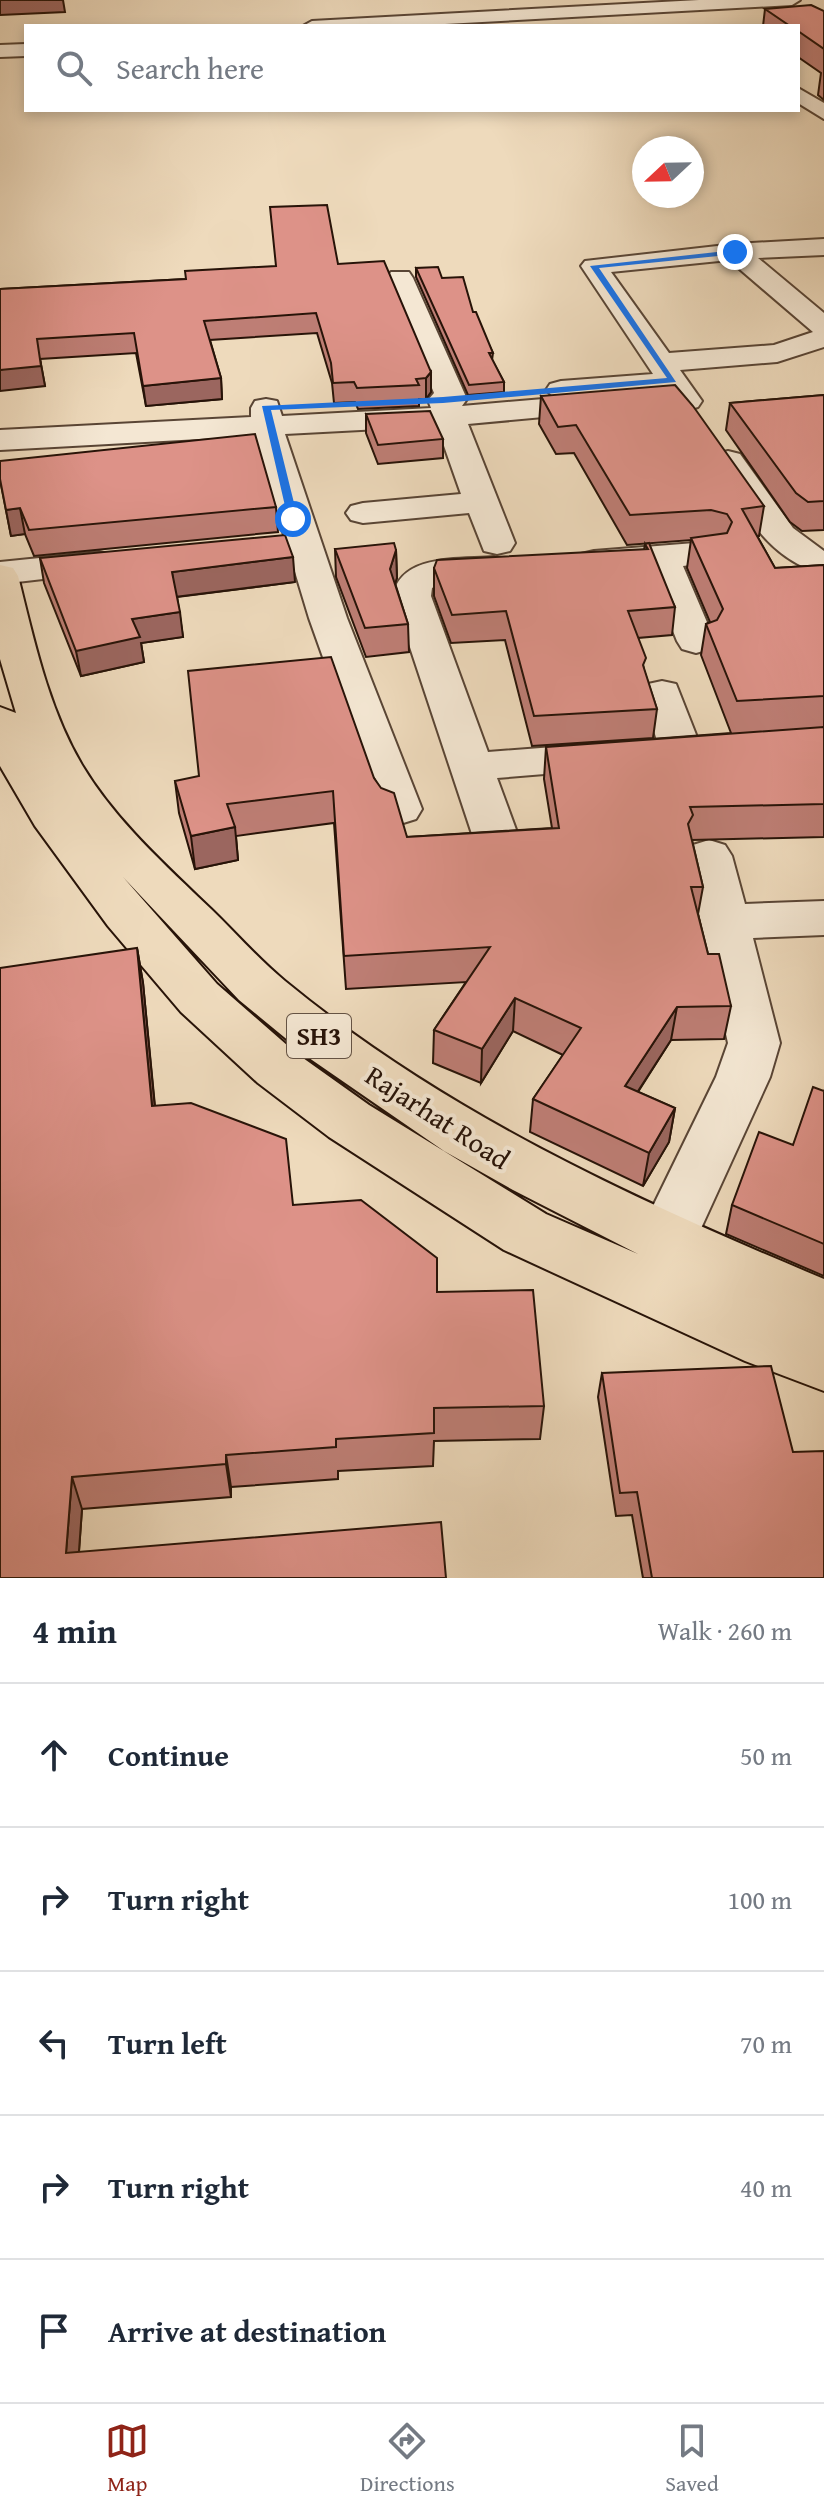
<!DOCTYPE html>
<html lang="en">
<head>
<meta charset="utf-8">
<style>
  :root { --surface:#fff; --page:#f2f2f3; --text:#1f2937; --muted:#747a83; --line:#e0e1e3; --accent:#8f2418 }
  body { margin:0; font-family:"Gentium Book Plus",serif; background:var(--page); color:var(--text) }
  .compass { position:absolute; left:632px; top:136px; width:72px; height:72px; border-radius:50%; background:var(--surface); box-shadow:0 4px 12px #0003; rotate:248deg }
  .stop { position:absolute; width:24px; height:24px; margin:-18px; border:6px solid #1a73e8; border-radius:50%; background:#fff }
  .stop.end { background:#1a73e8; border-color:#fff; box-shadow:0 2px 8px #0008 }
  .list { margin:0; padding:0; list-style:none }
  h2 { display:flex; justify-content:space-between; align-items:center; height:104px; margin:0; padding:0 32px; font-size:34px }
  h2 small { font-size:26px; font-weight:400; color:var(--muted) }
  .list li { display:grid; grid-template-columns:52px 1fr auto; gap:24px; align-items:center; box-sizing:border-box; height:144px; padding:0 32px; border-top:2px solid var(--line) }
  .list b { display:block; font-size:30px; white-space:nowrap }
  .list em { font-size:26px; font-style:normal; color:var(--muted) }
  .icon { flex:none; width:44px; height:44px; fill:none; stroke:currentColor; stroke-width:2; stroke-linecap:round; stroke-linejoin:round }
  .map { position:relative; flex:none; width:824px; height:1578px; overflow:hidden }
  .search { position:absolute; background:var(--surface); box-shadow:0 4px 12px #0003; left:24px; right:24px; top:24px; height:88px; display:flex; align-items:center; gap:20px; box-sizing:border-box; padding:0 28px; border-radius:0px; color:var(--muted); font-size:30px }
  .sheet { height:824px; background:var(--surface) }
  nav { display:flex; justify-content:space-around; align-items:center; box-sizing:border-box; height:112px; border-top:2px solid var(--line); background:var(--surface); font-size:22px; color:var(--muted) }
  nav a { display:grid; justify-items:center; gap:4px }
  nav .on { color:var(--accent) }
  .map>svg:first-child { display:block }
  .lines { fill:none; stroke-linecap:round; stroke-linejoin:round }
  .minor-casing { stroke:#594535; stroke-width:4 }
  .major-casing { stroke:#271308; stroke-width:4 }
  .minor { fill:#f4e7d3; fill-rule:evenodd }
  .major { fill:#eedabc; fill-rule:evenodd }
  .wall { fill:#be7e75; stroke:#271308; stroke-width:2 }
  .shaded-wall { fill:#9b665f; stroke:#271308; stroke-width:2 }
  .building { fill:#dd9288; stroke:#271308; stroke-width:2 }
  .route { fill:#1a73e8 }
  .labels { text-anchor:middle; stroke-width:8; stroke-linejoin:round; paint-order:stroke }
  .shield { fill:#f4e7d3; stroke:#645345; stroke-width:2 }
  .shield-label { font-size:26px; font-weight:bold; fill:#271308 }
  .street-label { font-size:28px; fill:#271308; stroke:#f4e7d3 }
</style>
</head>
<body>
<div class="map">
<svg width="824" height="1578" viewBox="0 0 824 1578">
  <rect width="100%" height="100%" fill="#eedabc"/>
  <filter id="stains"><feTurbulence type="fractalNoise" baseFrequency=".0025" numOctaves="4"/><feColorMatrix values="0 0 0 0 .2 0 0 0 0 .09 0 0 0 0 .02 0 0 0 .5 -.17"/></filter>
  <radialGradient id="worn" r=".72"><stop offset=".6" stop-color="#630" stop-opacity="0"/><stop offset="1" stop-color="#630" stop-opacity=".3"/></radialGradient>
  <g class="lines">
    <defs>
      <g id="minor">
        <polygon points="699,0 800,0 792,5 408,26 303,26 312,21"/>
        <polygon points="26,44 26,56 0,57 0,45"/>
        <polygon points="798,88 824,103 824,119 798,103"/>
        <path d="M824,239V255L758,258L824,313V347L777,362L680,370L702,401L698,407L687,410L676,407L665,391L605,395L613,403L609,409L598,412L468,424L515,543L510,551L497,554L484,551L469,513L363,523L351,520L346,513L351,506L363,503L461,494L437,426L285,434L347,618L422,809L416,819L400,824L384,819L360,761L309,618L254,436L0,450V430L251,417V408L255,401L266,399L277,401L282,416L431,408L428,400L434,393L387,278L391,272H409L413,278L467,399L462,406L555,398L546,390L550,384L561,381L653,374L581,266L585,261L735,244ZM729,260L813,332L774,345L669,353L611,272Z"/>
        <path d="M728,451L740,454L793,528L824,551V574C766,560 742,507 712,461L716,454Z"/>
        <polygon points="707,542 720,545 725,553 720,561 683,566 715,641 710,649 696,653 682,649 677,641 648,568 594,573 581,570 576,562 581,554 594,551"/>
        <polygon points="99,552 112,555 117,563 112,571 0,584 0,562"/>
        <path d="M494,557L507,560L512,568L507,576L440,583L432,588L431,596L488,752L606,743L621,747L627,756L621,765L606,769L497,778L522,846L515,857L499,861L483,857L476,846L393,596C401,553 460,560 494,557Z"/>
        <polygon points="662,681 676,684 702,750 696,759 681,763 666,759 660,750 642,693 648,684"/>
        <polygon points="709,840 725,845 732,856 745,904 824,901 824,935 753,938 780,1043 770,1077 687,1259 666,1267 645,1259 636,1241 716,1077 728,1043 686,856 693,845"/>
      </g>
      <path id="major" d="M0,565L13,568L18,576C34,640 48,707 82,765C115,820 165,865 211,909C236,933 258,959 285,981C445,1113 634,1200 824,1279V1391L745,1361L504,1250L329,1137L258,1083L181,1012L108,926L35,826L0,766V707L16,713L0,659ZM123,877L239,1000L312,1060L444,1151L513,1190L638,1254L546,1214L369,1105L296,1053L217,984Z"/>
    </defs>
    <use href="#minor" class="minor-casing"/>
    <use href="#major" class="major-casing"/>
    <use href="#minor" class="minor"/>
    <use href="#major" class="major"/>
  </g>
  <g class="wall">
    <polygon points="765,9 824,11 824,100 818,95 821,73 798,57 798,26 763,26"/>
    <polygon points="338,264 431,372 431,392 426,399 419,399 419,406 358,409 355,402 334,403 332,383 317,333 210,340 221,378 222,399 146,406 136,353 40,359 45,386 0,289 186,279"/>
    <polygon points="416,268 442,278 473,312 493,353 492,360 504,382 504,392 468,395 416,277"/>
    <polygon points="824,395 824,530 802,531 790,522 726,430 730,403"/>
    <polygon points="541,396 764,506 759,536 757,536 775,568 824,565 824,837 692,840 703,887 698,914 708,954 731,1006 724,1039 671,1040 638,1092 675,1108 669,1142 643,1186 530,1132 533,1099 563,1055 513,1031 481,1083 433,1063 434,1030 466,982 346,989 334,823 236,836 238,860 195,869 179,813 175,781 374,778 407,837 552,828 544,779 546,747 731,733 701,655 706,624 710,622 687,568 691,540 627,545 574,453 556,454 539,424"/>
    <polygon points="366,414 443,439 443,458 378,464 366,433"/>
    <polygon points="0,480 276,507 278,532 34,556 25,534 11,536"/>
    <polygon points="645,544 675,607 672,635 638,638 644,670 657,709 653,738 532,746 505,640 451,643 434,596 434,568 644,550"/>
    <polygon points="335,549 396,550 397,578 395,583 408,624 409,652 366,657 336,577"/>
    <polygon points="40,558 295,582 177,597 183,637 141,643 144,662 81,676 44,583"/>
    <polygon points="137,948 143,983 155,1106 293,1205 437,1292 544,1406 540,1439 434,1441 433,1466 338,1471 338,1479 231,1487 231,1497 82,1509 79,1552 0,1578"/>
    <polygon points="824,1091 824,1276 726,1234 732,1205 793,1145"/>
    <polygon points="602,1373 793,1452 824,1578 643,1578 632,1515 616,1516 598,1397"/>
  </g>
  <g class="shaded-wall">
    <polygon points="0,0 63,0 65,12 0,15"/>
    <polygon points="40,359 45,386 0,391 0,370"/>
    <polygon points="431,372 431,392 426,399 426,378"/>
    <polygon points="221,378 222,399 146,406 143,386"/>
    <polygon points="20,508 25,534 11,536 6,510"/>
    <polygon points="396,550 397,578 390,597 390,569"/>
    <polygon points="293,557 295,582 175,597 172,572"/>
    <polygon points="180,612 183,637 141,643 144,662 81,676 76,651 132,619"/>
    <polygon points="235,827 238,860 195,869 191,836"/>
    <polygon points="137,948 143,983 158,1141 152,1106"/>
    <polygon points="515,998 513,1031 481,1083 482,1049"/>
    <polygon points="677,1007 671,1040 620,1119 625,1086"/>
    <polygon points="675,1108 669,1142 643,1186 649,1153"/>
    <polygon points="226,1455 231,1487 231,1497 226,1464"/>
    <polygon points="72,1477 82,1509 77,1578 66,1553"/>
  </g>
  <g class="building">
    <polygon points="811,5 824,11 824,49 798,31 798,26 790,26 765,9"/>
    <polygon points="327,205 338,264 384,261 431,372 426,378 416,379 419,385 357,388 354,382 333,383 331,363 316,313 204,321 221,378 143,386 134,333 37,339 41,366 0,370 0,289 186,279 185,271 276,266 270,207"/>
    <polygon points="438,267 442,278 463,277 473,312 476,312 493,353 489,353 504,382 469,385 416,268"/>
    <polygon points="675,385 693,406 764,506 742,509 775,568 824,565 824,696 737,701 706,624 717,620 723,609 691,538 727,533 732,522 727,514 711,510 630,515 576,425 558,427 541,396"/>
    <polygon points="824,395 824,501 808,502 796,493 730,403"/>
    <polygon points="430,411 443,439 378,445 366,414"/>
    <polygon points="255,434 276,507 29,530 20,508 6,510 0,479 0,461"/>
    <polygon points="285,535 293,557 172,572 180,612 132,619 140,637 76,651 40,558"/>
    <polygon points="394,543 396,550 390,569 408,624 365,628 335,549"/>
    <polygon points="649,543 675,607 628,611 646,658 643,665 657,709 534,716 506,611 452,615 434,568 437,560 648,549 645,544"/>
    <polygon points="331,657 374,778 381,788 394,793 407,837 559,828 546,747 824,727 824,804 690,807 693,815 688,824 703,887 691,887 708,954 719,954 731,1006 677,1007 625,1086 675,1108 649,1153 533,1099 581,1028 515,998 482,1049 434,1030 490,947 344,956 333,791 227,804 235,827 191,836 175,781 199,776 188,671"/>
    <polygon points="137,948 152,1106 191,1103 286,1139 293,1205 361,1200 437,1258 437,1292 533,1290 544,1406 434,1408 434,1433 336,1439 336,1447 226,1455 226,1464 72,1477 66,1553 441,1522 446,1578 0,1578 0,968"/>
    <polygon points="813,1087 824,1091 824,1244 732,1205 759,1132 793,1145"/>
    <polygon points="771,1366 793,1452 824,1451 824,1578 652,1578 637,1492 620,1493 602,1373"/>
  </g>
  <polygon class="route" points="735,250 738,254 599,268 676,382 443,403 271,410 298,519 293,522 288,519 262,406 443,397 667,378 590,266"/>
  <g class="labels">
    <rect class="shield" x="287" y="1014" width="64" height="44" rx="6"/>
    <g class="shield-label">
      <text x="319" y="1045">SH3</text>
    </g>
    <g class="street-label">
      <text transform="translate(438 1117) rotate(33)" y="10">Rajarhat Road</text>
    </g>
  </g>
  <rect width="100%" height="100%" filter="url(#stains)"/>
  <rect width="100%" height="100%" fill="url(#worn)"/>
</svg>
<svg class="compass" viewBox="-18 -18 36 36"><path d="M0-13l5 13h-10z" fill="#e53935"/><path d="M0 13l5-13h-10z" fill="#747a83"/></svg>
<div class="stop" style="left:293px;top:519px"></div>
<div class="stop end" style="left:735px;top:252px"></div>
<div class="search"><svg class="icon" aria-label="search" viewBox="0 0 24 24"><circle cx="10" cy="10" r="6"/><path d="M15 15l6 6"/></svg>Search here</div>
</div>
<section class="sheet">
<h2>4 min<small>Walk · 260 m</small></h2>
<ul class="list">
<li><svg class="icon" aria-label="ahead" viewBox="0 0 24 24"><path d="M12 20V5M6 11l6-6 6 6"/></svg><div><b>Continue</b></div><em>50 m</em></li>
<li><svg class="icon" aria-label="right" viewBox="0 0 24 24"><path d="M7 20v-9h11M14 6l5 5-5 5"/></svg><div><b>Turn right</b></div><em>100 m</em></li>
<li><svg class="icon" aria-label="left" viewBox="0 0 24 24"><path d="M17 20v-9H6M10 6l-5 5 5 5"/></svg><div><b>Turn left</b></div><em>70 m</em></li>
<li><svg class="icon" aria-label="right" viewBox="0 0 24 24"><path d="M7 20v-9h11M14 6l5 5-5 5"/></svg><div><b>Turn right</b></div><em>40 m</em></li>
<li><svg class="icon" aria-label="arrive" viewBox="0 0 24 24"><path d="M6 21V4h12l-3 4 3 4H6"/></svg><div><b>Arrive at destination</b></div></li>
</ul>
</section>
<nav>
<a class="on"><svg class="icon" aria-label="map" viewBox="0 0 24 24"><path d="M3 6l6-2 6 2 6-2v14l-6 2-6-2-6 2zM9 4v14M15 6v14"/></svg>Map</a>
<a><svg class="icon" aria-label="directions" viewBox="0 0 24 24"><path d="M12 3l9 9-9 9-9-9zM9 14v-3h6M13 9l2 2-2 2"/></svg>Directions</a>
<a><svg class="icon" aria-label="saved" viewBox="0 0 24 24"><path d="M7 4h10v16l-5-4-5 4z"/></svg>Saved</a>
</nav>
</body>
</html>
